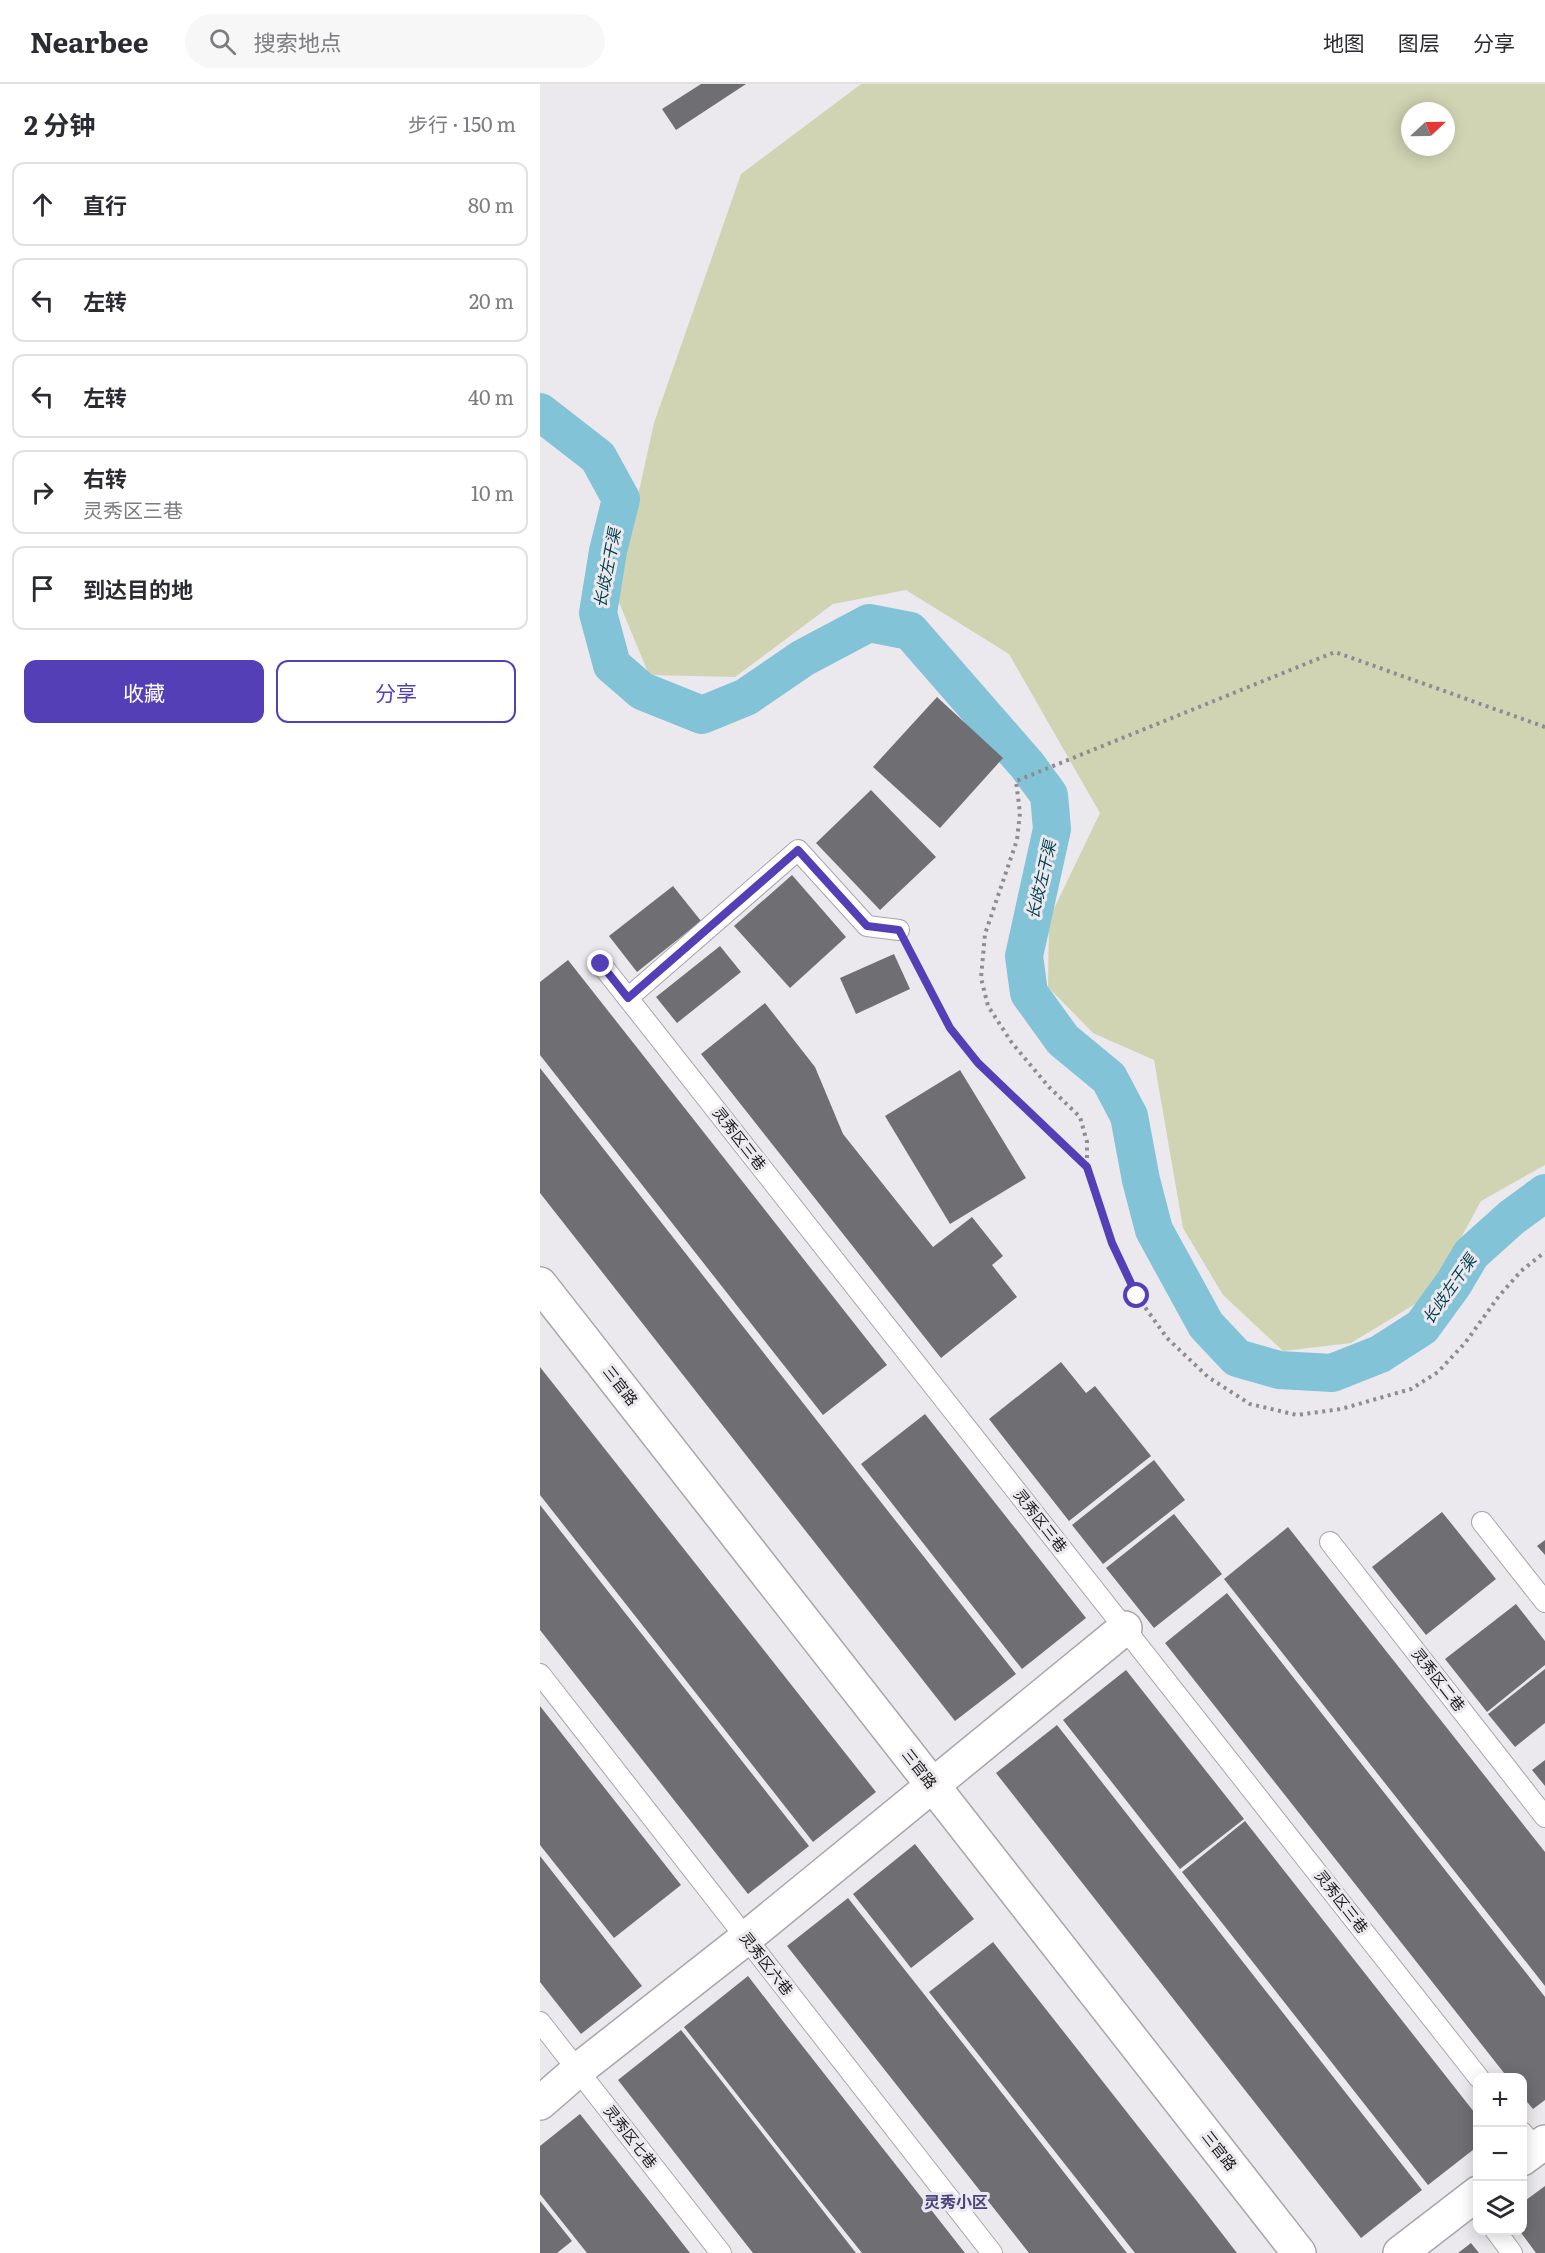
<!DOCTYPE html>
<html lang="zh">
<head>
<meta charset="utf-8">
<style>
  :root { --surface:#fff; --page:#f7f7f7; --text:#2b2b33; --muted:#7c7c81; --line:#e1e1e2; --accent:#553fb7 }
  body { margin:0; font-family:Literata,"Noto Sans SC",serif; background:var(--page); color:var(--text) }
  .controls { position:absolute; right:18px; bottom:18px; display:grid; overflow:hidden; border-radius:12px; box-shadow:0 3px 15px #0003 }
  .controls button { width:54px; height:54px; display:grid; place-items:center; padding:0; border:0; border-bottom:2px solid var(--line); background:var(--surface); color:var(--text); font:30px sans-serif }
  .compass { position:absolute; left:861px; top:18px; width:54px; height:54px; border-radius:50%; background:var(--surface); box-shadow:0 3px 15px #0003; rotate:68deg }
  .stop { position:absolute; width:18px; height:18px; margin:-14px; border:4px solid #553fb7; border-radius:50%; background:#fff }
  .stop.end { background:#553fb7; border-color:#fff; box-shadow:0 2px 6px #0008 }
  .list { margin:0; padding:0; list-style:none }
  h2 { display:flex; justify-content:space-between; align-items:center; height:78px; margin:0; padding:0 24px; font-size:26px }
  h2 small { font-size:20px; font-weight:400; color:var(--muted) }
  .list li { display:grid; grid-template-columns:39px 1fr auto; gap:18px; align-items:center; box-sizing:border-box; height:84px; margin:0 12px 12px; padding:0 12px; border:2px solid var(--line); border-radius:12px }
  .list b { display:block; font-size:22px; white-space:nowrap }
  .list p { margin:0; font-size:20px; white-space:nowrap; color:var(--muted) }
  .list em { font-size:20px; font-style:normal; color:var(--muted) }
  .actions { display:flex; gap:12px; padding:18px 24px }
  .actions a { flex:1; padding:14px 0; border:2px solid var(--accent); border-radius:12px; text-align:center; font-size:21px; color:var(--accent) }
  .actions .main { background:var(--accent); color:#fff }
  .icon { flex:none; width:33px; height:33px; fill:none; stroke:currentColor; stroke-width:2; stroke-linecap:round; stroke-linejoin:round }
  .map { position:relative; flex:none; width:1005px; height:2169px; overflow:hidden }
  header { display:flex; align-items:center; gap:36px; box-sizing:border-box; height:84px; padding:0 30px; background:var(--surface); border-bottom:2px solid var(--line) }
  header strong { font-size:28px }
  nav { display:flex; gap:33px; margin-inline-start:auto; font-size:21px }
  .search { width:420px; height:54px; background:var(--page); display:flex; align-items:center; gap:15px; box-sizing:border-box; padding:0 21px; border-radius:33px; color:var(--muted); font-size:22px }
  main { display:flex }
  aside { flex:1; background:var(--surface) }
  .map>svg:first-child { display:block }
  .green { fill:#d0d4b3; fill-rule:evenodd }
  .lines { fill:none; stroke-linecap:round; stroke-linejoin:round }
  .canal { stroke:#82c3d8; stroke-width:38 }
  .building { fill:#6f6e73 }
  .lane-casing { stroke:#a7a6ab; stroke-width:22 }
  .street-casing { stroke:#a7a6ab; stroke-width:36 }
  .path { stroke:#8e8c90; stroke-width:4; stroke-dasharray:3 4.5; stroke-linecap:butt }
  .lane { stroke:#fff; stroke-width:20 }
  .street { stroke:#fff; stroke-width:33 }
  .route { stroke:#553fb7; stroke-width:8 }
  .labels { text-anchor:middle; stroke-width:6; stroke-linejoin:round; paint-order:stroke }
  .street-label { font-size:15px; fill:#1a191b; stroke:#ebe9ee }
  .water-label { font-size:16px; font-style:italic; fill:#013e4d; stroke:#ebe9ee }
  .neighbourhood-label { font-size:16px; font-weight:bold; fill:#494481; stroke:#ebe9ee }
</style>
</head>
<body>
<header>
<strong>Nearbee</strong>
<div class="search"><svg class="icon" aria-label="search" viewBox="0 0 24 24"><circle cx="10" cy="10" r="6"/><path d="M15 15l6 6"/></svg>搜索地点</div>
<nav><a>地图</a><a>图层</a><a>分享</a></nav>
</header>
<main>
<aside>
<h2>2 分钟<small>步行 · 150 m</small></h2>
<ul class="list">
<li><svg class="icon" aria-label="ahead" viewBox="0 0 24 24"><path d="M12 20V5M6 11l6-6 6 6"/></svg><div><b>直行</b></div><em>80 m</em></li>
<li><svg class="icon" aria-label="left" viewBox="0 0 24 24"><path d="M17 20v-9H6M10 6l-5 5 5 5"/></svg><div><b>左转</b></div><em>20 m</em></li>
<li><svg class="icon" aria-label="left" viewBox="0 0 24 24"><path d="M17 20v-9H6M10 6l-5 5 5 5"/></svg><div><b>左转</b></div><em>40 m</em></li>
<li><svg class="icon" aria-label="right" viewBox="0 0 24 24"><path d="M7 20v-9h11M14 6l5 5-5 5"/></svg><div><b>右转</b><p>灵秀区三巷</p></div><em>10 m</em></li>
<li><svg class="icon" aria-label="arrive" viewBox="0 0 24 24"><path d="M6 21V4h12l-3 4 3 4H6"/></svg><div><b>到达目的地</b></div></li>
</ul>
<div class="actions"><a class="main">收藏</a><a>分享</a></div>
</aside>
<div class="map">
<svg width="1005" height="2169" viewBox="0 0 1005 2169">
  <rect width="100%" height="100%" fill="#ebe9ee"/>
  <path class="green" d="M321,0H1005V1081L941,1117L890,1211L811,1259L743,1267L683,1211L643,1144L614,976L553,949L508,903L509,835L560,729L469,570L366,506L293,520L195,593L109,591L76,511L114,339L201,90ZM870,27H906V63H870Z"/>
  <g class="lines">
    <polyline class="canal" points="0,328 58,373 81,415 68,467 58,529 72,581 102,607 162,631 206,613 263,574 329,539 370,547 487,681 509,711 512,745 484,872 489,909 523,956 569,994 589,1032 601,1096 614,1146 666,1241 697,1274 739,1286 792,1289 840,1270 882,1243 914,1199 931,1170 971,1134 1005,1109"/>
  </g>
  <g class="building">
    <polygon points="161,0 206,0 136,46 122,25"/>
    <polygon points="397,613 463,674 400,744 333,683"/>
    <polygon points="331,706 396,773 340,826 276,759"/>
    <polygon points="252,791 306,853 250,904 194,842"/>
    <polygon points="133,802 161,837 97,888 69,852"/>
    <polygon points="180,862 201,888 137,939 116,913"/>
    <polygon points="354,870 370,905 316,930 300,894"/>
    <polygon points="28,876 347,1281 283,1331 0,971 0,898"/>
    <polygon points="225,919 275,983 303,1050 393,1163 432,1133 463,1172 452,1181 477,1213 401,1274 161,970"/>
    <polygon points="0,984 476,1590 415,1637 0,1109"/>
    <polygon points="420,986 486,1094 410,1140 345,1032"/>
    <polygon points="521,1278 546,1309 555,1302 611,1372 529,1437 449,1335"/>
    <polygon points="0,1283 336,1708 273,1758 0,1411"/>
    <polygon points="385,1330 546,1534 482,1585 321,1380"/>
    <polygon points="614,1376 645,1416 563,1480 532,1441"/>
    <polygon points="0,1421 269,1762 208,1810 0,1546"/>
    <polygon points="902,1428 956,1495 886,1551 832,1483"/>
    <polygon points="634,1430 682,1490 614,1544 566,1484"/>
    <polygon points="748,1443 1005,1768 1005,1902 684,1495"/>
    <polygon points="1005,1456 1005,1471 997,1462"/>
    <polygon points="687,1509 1005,1913 1005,2016 993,2025 982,2012 982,1994 968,1994 625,1559"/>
    <polygon points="976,1520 1005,1557 1005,1581 947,1628 905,1575"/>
    <polygon points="1005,1585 1005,1639 975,1663 948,1630"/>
    <polygon points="586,1586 704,1735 640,1785 523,1636"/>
    <polygon points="0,1622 141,1801 74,1854 0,1761"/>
    <polygon points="517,1641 882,2106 821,2154 456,1689"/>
    <polygon points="1005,1676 1005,1702 992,1686"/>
    <polygon points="705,1737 938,2033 938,2062 888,2101 642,1788"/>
    <polygon points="375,1760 434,1835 371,1884 313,1810"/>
    <polygon points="0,1772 102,1902 41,1950 0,1898"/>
    <polygon points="308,1814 440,1981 587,2169 489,2169 426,2089 247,1862"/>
    <polygon points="453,1858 656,2116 697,2169 595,2169 389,1908"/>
    <polygon points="208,1892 242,1936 425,2169 322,2169 282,2119 144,1943"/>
    <polygon points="141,1946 176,1990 316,2169 213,2169 187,2136 78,1996"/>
    <polygon points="40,2030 125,2137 150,2169 47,2169 0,2110 0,2062"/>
    <polygon points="1005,2102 1005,2169 996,2169 979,2146 982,2146 982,2119"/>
    <polygon points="0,2117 32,2157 17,2169 0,2169"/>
    <polygon points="931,2159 939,2169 918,2169"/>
  </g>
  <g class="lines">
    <defs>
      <g id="lane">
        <polyline points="61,880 939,1994"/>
        <polyline points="88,914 258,766 327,842 359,846"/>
        <polyline points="942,1438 1005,1518"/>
        <polyline points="790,1458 1005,1733"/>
        <polyline points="0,1590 452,2169"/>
        <polyline points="0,1938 181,2169"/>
        <polyline points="982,2048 996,2065"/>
        <polyline points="955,2146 972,2169"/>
      </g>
      <g id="street">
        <polyline points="0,1200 759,2169"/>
        <polyline points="0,2019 38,1986 206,1854 585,1544"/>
        <polyline points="982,2075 1005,2058"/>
        <polyline points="860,2169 938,2109"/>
      </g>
    </defs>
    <use href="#lane" class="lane-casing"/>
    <use href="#street" class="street-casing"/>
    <g class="path">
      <polyline points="1005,643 795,568 476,697 480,729 477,756 445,850 441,894 448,922 472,959 509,1003 540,1033 547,1058 547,1083 572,1159 597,1212 627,1254 668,1293 710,1320 757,1331 801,1325 871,1305 898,1288 925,1259 959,1212 981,1187 1005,1168"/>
      <polyline points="371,870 409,944 438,979 546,1082"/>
    </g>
    <use href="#lane" class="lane"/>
    <use href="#street" class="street"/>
  </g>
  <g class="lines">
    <polyline class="route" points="61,880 88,914 258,766 327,842 359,846 410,944 438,979 547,1083 572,1159 597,1212"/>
  </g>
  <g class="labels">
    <g class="street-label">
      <text transform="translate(199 1055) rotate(52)" y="5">灵秀区三巷</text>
      <text transform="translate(80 1302) rotate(52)" y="5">三官路</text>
      <text transform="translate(500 1437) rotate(52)" y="5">灵秀区三巷</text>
      <text transform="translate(898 1596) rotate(52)" y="5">灵秀区二巷</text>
      <text transform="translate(379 1685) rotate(52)" y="5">三官路</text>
      <text transform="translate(801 1818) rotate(52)" y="5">灵秀区三巷</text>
      <text transform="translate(226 1880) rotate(52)" y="5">灵秀区六巷</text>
      <text transform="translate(90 2053) rotate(52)" y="5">灵秀区七巷</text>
      <text transform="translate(679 2067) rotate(52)" y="5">三官路</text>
    </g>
    <g class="water-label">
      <text transform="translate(67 484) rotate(-79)" y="6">长歧左干渠</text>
      <text transform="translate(501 796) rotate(-77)" y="6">长歧左干渠</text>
      <text transform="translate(909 1205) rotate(-55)" y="6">长歧左干渠</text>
    </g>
    <g class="neighbourhood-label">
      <text x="416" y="2124">灵秀小区</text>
    </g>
  </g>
</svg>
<div class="controls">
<button>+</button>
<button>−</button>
<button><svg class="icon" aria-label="layers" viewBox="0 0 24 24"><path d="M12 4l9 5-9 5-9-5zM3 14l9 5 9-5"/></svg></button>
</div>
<svg class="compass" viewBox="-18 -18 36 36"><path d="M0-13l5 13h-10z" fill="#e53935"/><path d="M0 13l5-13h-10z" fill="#7c7c81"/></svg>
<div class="stop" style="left:597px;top:1212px"></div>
<div class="stop end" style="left:61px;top:880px"></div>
</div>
</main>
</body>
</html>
